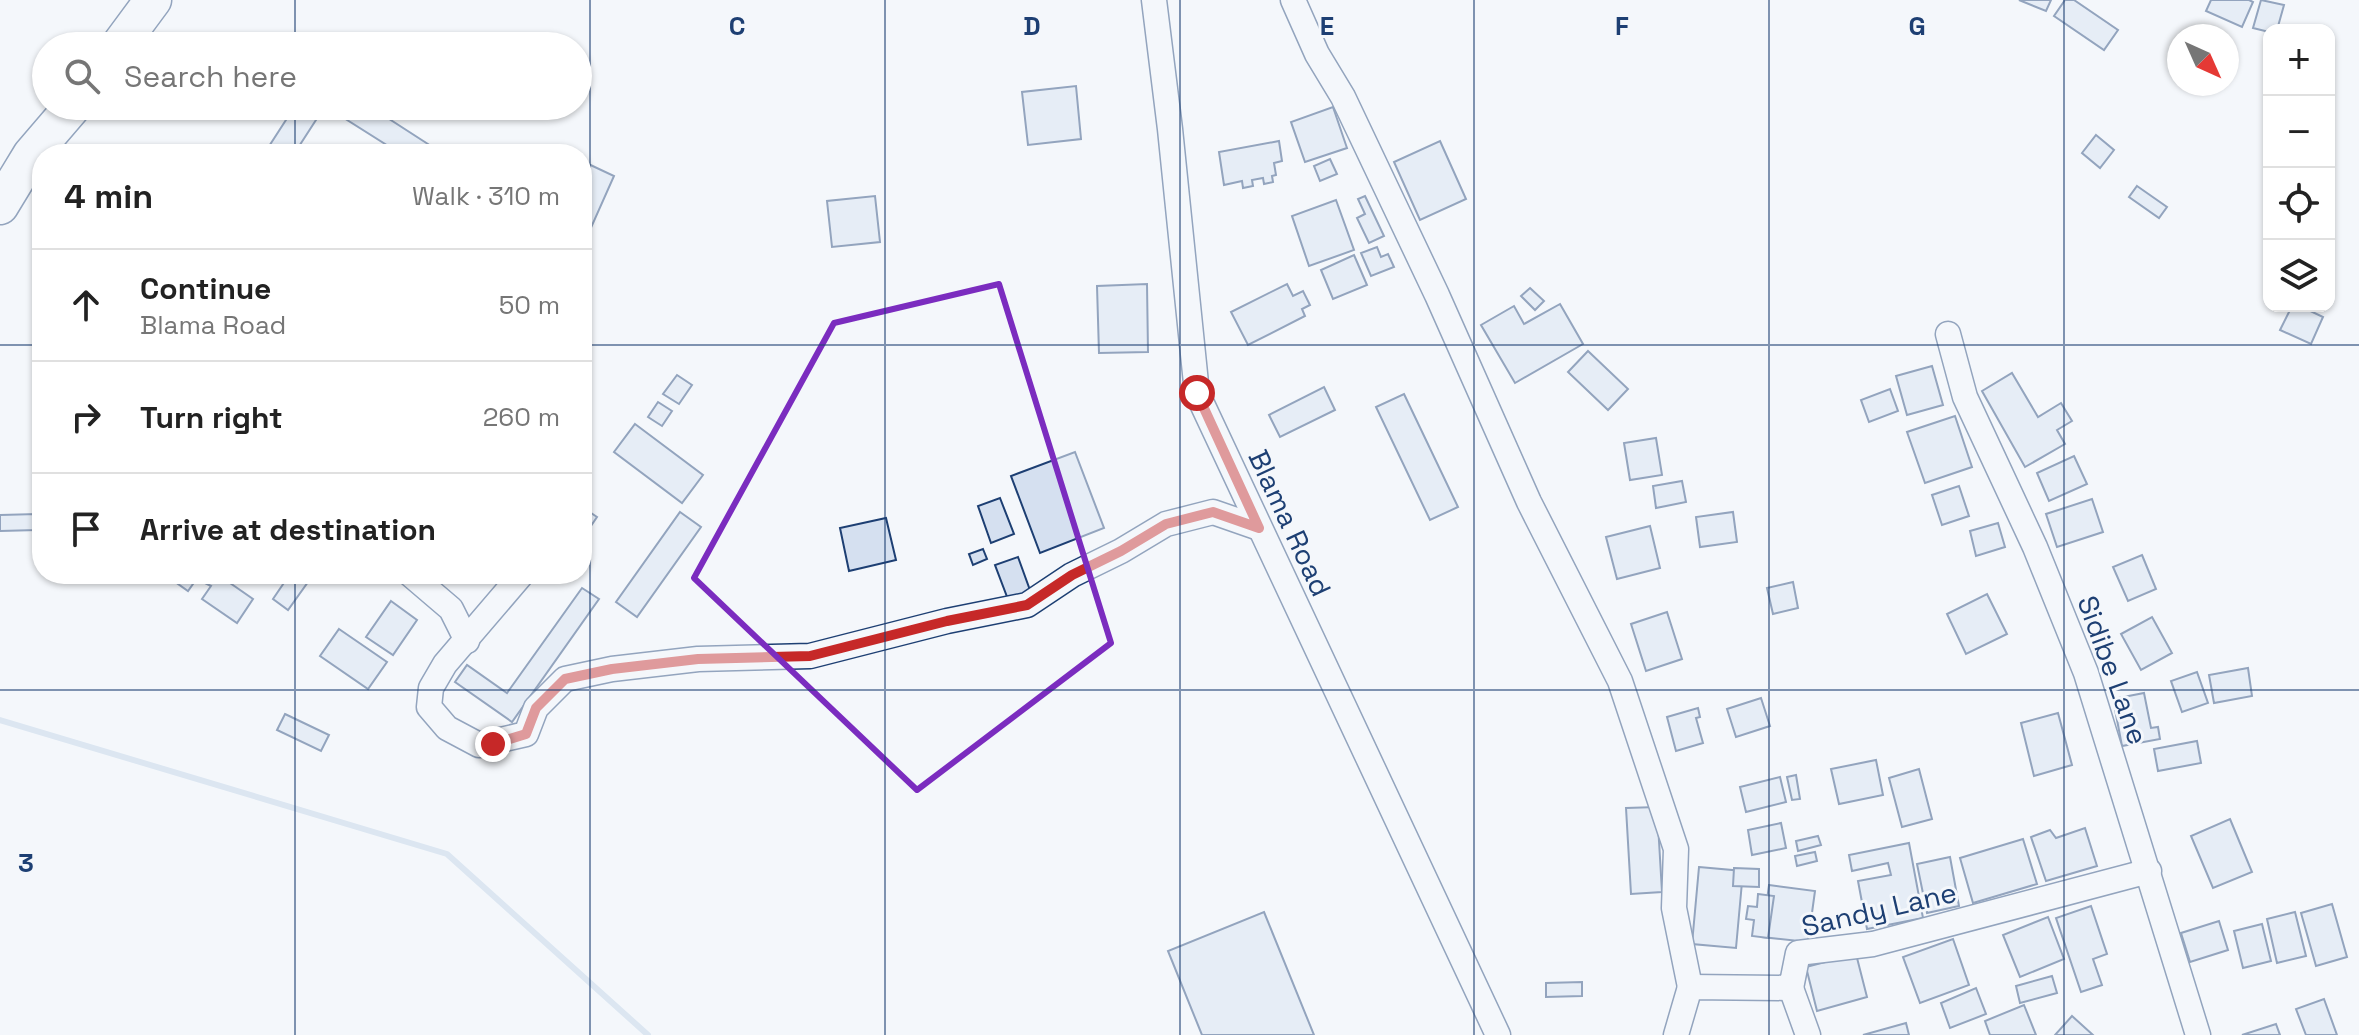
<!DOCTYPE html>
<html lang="en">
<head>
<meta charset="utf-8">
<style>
  :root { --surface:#fff; --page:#f6f6f6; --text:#222; --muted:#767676; --line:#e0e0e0 }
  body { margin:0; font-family:"Space Grotesk",sans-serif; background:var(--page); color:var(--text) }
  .controls { position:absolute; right:24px; top:24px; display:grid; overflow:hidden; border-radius:16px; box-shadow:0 2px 6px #0004 }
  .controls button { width:72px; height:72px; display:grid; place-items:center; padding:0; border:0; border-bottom:2px solid var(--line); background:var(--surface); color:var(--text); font:40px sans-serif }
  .compass { position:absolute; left:2167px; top:24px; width:72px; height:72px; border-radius:50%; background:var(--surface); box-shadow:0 2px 6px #0004; rotate:135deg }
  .stop { position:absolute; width:24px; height:24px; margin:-18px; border:6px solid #c62828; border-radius:50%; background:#fff }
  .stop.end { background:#c62828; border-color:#fff; box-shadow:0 2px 8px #0008 }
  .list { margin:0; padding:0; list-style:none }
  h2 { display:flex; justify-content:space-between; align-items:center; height:104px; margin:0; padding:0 32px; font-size:34px }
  h2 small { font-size:26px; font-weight:400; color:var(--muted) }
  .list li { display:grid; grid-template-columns:52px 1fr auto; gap:24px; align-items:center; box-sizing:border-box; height:112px; padding:0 32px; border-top:2px solid var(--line) }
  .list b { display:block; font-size:30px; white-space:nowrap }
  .list p { margin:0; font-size:26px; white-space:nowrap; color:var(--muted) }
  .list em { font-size:26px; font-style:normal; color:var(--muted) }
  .icon { flex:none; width:44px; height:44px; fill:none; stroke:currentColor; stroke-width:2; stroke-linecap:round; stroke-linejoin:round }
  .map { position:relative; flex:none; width:2359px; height:1035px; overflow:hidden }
  .search { position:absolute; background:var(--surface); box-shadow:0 2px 6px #0004; left:32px; top:32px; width:560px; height:88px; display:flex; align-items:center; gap:20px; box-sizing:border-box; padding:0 28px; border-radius:44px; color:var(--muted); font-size:30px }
  .panel { position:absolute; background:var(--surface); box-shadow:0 2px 6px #0004; left:32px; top:144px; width:560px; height:440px; border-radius:32px }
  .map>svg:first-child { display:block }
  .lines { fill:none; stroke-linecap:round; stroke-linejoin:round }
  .stream { stroke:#bed0e5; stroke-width:6 }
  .building { fill:#d5e0f0; stroke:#1d3f73; stroke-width:2 }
  .minor-casing { stroke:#1d3f73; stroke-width:27 }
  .highway-casing { stroke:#1d3f73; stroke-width:39 }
  .minor { stroke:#f4f7fb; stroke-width:24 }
  .highway { stroke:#f4f7fb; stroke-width:36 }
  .route { stroke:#c62828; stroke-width:10 }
  .marked { fill:none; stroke:#7b2cbf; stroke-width:6; stroke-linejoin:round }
  .grid { fill:none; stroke:#1d3f73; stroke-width:2; stroke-opacity:0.55 }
  .labels { text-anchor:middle; stroke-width:6; stroke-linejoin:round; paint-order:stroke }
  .street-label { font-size:28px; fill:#1d3f73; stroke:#f4f7fb }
  .grid-label { font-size:26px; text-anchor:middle; font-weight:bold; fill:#1d3f73; stroke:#f4f7fb; stroke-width:6; stroke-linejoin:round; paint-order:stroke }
</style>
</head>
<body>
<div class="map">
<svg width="2359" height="1035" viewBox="0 0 2359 1035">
  <rect width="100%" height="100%" fill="#f4f7fb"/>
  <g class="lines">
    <polyline class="stream" points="0,720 447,854 648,1035"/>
  </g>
  <g class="building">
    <polygon points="2019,0 2051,0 2046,11"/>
    <polygon points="2065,0 2074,0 2118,30 2104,50 2054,16"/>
    <polygon points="2211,0 2249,0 2253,2 2242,27 2206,11"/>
    <polygon points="2261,0 2284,5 2277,30 2269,32 2253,28"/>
    <polygon points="1076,86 1081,139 1028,145 1022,92"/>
    <polygon points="295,106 325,106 294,154 264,154"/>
    <polygon points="325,106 369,106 431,146 426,154 401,154"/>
    <polygon points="1333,107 1347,148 1305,162 1291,122"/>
    <polygon points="2096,135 2114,150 2100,168 2082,153"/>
    <polygon points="1279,141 1282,161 1274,163 1276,175 1272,176 1273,182 1264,184 1263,178 1252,180 1253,186 1243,188 1242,181 1224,185 1219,152"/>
    <polygon points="1440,141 1466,199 1420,220 1394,162"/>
    <polygon points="1330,159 1337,174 1320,181 1314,166"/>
    <polygon points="582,161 614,176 586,239 582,237"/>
    <polygon points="2137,186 2167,207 2159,218 2129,197"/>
    <polygon points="875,196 880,242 832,247 827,201"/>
    <polygon points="1365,196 1384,236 1369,243 1357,218 1365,214 1358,199"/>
    <polygon points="1336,200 1354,250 1309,266 1292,216"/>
    <polygon points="1377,247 1381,257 1388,254 1394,267 1371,276 1361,253"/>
    <polygon points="1354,255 1367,285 1333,299 1321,270"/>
    <polygon points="1147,284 1148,352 1099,353 1097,286"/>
    <polygon points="1287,284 1293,296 1303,291 1310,305 1302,309 1305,316 1248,345 1231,312"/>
    <polygon points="1530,288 1544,301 1535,310 1521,296"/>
    <polygon points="1560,304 1583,344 1515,383 1481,325 1514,306 1524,324"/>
    <polygon points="2292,306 2300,306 2323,317 2311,344 2280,330"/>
    <polygon points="1588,351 1628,389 1608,410 1568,372"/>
    <polygon points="1932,366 1943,405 1907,415 1896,376"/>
    <polygon points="2012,373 2038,417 2061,403 2072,421 2057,430 2065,444 2025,467 1982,391"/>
    <polygon points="677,375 692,385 679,404 663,394"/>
    <polygon points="1324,387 1335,410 1280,437 1269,415"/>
    <polygon points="1890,389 1898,411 1869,422 1861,400"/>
    <polygon points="1404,394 1458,507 1430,520 1376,407"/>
    <polygon points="658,402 672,411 662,426 648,417"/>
    <polygon points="1955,416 1972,467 1925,483 1907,432"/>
    <polygon points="635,424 703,475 682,503 614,452"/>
    <polygon points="1656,438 1662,475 1630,480 1624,443"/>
    <polygon points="1075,452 1104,528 1040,553 1011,476"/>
    <polygon points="2074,456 2087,484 2049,501 2037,473"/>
    <polygon points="1682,481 1686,502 1656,508 1653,486"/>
    <polygon points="1959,486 1969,516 1942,525 1932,495"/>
    <polygon points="1000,498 1014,534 991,543 978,506"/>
    <polygon points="2092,499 2103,532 2057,547 2046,514"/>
    <polygon points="582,507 597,517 582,539"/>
    <polygon points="680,512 701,527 637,617 616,602"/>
    <polygon points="1733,512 1737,542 1700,547 1696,517"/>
    <polygon points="37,514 37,530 0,531 0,515"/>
    <polygon points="886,518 896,560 849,571 840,528"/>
    <polygon points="1998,523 2005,547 1976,556 1970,531"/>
    <polygon points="1650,526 1660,568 1617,579 1606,537"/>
    <polygon points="983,549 987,559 973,565 969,554"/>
    <polygon points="2142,555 2156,589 2128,601 2113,567"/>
    <polygon points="1018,557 1031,593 1009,602 995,565"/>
    <polygon points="164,574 200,574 188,591"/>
    <polygon points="211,574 217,574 253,599 237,623 202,599 211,586 205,583"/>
    <polygon points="290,574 296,574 308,582 288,610 273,599"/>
    <polygon points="1793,582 1798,608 1773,614 1767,588"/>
    <polygon points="582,588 599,599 512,722 455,682 467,665 507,693"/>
    <polygon points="1987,594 2007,634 1966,654 1947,614"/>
    <polygon points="391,601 417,620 393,655 366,637"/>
    <polygon points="1667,612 1682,659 1646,671 1631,624"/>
    <polygon points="2152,617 2172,653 2141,670 2121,634"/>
    <polygon points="339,629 387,662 368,689 320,656"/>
    <polygon points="2248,668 2252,696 2214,703 2209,675"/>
    <polygon points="2197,672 2208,703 2182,712 2171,681"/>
    <polygon points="2144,693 2151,728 2158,727 2160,739 2122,746 2113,699"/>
    <polygon points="1761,698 1770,726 1736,737 1727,709"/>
    <polygon points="1698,708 1700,717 1696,718 1703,743 1676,751 1667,717"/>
    <polygon points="2058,713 2072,765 2034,776 2021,723"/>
    <polygon points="285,714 329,735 321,751 277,730"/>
    <polygon points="2197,741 2201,763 2158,771 2154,749"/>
    <polygon points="1876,760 1883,795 1839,804 1831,769"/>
    <polygon points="1919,769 1932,819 1902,827 1889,778"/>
    <polygon points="1796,775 1800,799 1792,800 1787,777"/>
    <polygon points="1780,777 1786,802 1746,812 1740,787"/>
    <polygon points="1657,807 1662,892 1631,894 1626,808"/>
    <polygon points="2230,819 2252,872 2213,888 2191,836"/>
    <polygon points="1781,823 1786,848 1752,855 1748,830"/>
    <polygon points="2085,828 2097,866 2046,881 2031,837 2050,830 2056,838"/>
    <polygon points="1818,836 1821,845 1798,851 1796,841"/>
    <polygon points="2023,839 2037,884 1973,903 1960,858"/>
    <polygon points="1909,843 1923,918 1867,929 1858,881 1891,875 1888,863 1852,871 1849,855"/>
    <polygon points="1815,852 1817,861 1797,866 1795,856"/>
    <polygon points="1950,857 1959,906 1927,913 1917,864"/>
    <polygon points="1699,867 1743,871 1736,948 1692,944"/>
    <polygon points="1734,868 1759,869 1759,887 1733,886"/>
    <polygon points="1769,885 1815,891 1808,942 1762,937"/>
    <polygon points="1758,894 1774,896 1768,938 1752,936 1754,920 1746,919 1748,906 1757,907"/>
    <polygon points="2332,904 2347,957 2316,966 2301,913"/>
    <polygon points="2091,906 2107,954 2093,959 2102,985 2081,992 2056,918"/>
    <polygon points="1264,912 1314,1035 1202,1035 1168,951"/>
    <polygon points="2295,912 2306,956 2277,963 2267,919"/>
    <polygon points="2048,917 2064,959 2020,977 2003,935"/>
    <polygon points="2219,921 2228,950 2190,962 2181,933"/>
    <polygon points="2262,924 2271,961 2243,968 2234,931"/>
    <polygon points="1953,939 1969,985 1920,1003 1903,957"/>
    <polygon points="1856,954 1867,997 1817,1011 1806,967"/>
    <polygon points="2052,976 2057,993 2020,1003 2016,986"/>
    <polygon points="1582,982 1582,996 1546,997 1546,983"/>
    <polygon points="1976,988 1986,1014 1950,1028 1941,1003"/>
    <polygon points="2324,999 2337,1035 2306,1035 2296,1009"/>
    <polygon points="2024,1005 2036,1035 1990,1035 1985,1021"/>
    <polygon points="2072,1016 2093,1035 2055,1035"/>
    <polygon points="1906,1023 1909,1035 1863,1035"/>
    <polygon points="2276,1024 2280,1035 2242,1035"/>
  </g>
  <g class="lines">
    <defs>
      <g id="minor">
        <polyline points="1154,0 1170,129 1197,393 1498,1035"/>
        <polyline points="1293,0 1317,54 1343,97 1437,295 1529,502 1620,681 1676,849 1674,908 1690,987"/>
        <polyline points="1948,334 1965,397 2035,547 2086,673 2198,1035"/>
        <polyline points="410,574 451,609 467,641"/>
        <polyline points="522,574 445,664 431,688 429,707 447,728 479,745 526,734 536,708 565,679 612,669 698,659 810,656 947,621 1027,605 1072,575 1121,551 1166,524 1213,512 1259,528"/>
        <polyline points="1791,988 1808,1035"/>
        <polyline points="1676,1035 1690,987 1791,988 1798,953 1873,944 2149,871"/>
      </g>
      <g id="highway">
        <polyline points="119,46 153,0"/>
        <polyline points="0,206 31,155 73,106"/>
      </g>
    </defs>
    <use href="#minor" class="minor-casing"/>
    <use href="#highway" class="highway-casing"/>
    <use href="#minor" class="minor"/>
    <use href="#highway" class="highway"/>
  </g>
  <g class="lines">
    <polyline class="route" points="493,744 526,734 536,708 565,679 612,669 698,659 810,656 947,621 1027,605 1072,575 1121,551 1166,524 1213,512 1259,528 1197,393"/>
  </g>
  <path d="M0 0H2359V1035H0ZM999,284L1111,643L917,790L694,578L834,323Z" fill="#f4f7fb" fill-opacity=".55" fill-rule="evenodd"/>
  <path class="marked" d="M999,284L1111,643L917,790L694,578L834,323Z"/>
  <path class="grid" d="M295,0V46M590,0V1035M885,0V1035M1180,0V1035M1474,0V1035M1769,0V1035M2064,0V1035M295,106V154M0,345H42M582,345H2359M295,574V1035M0,690H2359"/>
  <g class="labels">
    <g class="street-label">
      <text transform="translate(1290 523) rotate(65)" y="10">Blama Road</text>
      <text transform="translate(2113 670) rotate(70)" y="10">Sidibe Lane</text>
      <text transform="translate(1879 909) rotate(-13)" y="10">Sandy Lane</text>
    </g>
  </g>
  <g class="grid-label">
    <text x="737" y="35">C</text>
    <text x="1032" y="35">D</text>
    <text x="1327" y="35">E</text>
    <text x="1622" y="35">F</text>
    <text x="1917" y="35">G</text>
    <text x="26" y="872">3</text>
  </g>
</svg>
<div class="controls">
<button>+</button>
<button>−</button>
<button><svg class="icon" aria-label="locate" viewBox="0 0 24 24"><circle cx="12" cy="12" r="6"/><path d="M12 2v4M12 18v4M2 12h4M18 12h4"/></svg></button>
<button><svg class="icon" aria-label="layers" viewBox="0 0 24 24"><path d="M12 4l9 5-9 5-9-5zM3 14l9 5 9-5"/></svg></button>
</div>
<svg class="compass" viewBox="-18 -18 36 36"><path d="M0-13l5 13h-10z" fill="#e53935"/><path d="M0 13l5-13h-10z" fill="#767676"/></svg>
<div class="stop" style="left:1197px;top:393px"></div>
<div class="stop end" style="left:493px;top:744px"></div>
<div class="search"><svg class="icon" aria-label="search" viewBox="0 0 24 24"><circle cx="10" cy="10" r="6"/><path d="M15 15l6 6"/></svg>Search here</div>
<section class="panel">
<h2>4 min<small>Walk · 310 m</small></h2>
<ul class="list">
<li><svg class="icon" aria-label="ahead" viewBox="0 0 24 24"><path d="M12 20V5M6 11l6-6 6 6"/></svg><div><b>Continue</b><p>Blama Road</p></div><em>50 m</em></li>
<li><svg class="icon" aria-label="right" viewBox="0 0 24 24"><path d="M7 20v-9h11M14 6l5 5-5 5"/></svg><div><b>Turn right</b></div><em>260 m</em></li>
<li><svg class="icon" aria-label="arrive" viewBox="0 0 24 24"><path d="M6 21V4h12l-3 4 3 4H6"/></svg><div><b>Arrive at destination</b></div></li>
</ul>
</section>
</div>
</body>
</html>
